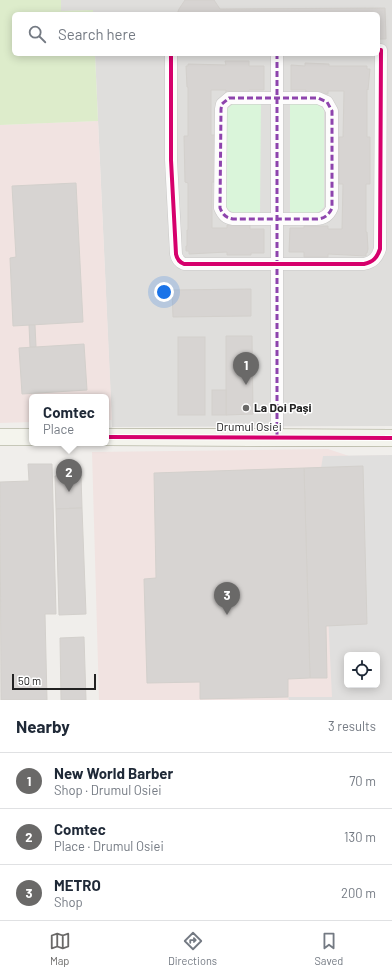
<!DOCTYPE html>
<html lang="en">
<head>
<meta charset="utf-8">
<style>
  :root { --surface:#fff; --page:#f6f6f7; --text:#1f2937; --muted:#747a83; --line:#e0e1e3; --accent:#6a6968 }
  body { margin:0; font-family:Barlow,sans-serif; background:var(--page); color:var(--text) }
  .controls { position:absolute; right:12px; bottom:12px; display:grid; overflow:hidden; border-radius:6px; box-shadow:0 2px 10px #0003 }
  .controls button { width:36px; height:36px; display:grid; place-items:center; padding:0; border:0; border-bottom:1px solid var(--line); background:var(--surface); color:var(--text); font:20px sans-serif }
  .scale { position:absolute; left:12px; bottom:10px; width:84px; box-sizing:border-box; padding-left:4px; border:2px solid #222; border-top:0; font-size:11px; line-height:14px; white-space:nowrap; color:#222; -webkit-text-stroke:3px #fff; paint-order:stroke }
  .you { position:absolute; left:164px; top:292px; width:14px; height:14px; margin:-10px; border:3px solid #fff; border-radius:50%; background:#1a73e8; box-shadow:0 0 0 6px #1a73e833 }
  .badge { display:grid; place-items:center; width:26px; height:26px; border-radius:50%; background:var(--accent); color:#fff; font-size:13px; font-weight:700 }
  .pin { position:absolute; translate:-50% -33px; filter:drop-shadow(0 1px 2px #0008) }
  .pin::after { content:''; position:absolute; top:21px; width:14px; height:12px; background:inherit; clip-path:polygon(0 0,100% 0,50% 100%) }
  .popup { position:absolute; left:29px; top:394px; width:80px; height:52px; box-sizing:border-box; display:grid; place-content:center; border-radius:6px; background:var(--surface); filter:drop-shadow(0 1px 3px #0005); font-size:13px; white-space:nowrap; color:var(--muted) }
  .popup b { font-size:15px; color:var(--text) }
  .popup::after { content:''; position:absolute; left:50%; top:100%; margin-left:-8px; border:8px solid transparent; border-top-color:var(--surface) }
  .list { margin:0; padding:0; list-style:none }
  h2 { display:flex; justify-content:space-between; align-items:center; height:52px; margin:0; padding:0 16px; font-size:17px }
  h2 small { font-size:13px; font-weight:400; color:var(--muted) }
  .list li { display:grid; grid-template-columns:26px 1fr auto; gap:12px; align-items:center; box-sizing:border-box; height:56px; padding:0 16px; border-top:1px solid var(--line) }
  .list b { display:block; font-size:15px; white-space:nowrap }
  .list p { margin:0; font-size:13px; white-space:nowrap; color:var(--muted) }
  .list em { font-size:13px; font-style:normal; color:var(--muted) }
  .icon { flex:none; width:22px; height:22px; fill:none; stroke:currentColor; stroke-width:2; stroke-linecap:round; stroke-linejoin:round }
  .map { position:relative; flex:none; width:392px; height:700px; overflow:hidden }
  .search { position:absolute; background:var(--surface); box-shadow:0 2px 10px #0003; left:12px; right:12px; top:12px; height:44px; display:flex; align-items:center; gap:10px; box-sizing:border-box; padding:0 14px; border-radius:6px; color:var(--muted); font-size:15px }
  .sheet { height:220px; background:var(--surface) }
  nav { display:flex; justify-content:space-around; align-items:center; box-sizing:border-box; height:56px; border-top:1px solid var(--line); background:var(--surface); font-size:11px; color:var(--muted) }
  nav a { display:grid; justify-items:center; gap:2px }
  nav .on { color:var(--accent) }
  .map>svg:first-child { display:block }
  .residential { fill:#dfdedc }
  .commercial { fill:#f1e3e1; fill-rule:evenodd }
  .grass { fill:#ddeccb }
  .park { fill:#daf5da }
  .parking { fill:#e0dfde; fill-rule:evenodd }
  .building { fill:#d7d4d2; stroke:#d3d0cc }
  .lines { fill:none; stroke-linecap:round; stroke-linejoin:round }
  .street-casing { stroke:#c9c8c7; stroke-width:13 }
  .secondary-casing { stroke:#999a82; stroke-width:18 }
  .street { stroke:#fdfcfc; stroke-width:12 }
  .secondary { stroke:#f4f4ed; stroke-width:17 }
  .quiet { stroke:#8e44ad; stroke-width:3; stroke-dasharray:6 3; stroke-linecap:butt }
  .cycleway-casing { stroke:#fff; stroke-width:6 }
  .cycleway { stroke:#d6006c; stroke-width:4 }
  .poi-dot { fill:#6a6968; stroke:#fff; stroke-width:1.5 }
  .labels { text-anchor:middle; stroke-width:3; stroke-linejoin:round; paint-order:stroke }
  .poi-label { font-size:12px; font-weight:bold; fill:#222; stroke:#fff; text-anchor:start }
  .street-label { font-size:12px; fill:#222; stroke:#fff }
</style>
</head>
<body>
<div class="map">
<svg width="392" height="700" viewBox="0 0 392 700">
  <rect width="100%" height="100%" fill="#f0eeeb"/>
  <polygon class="residential" points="61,0 392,0 392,426 112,427 95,54 378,54 378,14 93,14 93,10 61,11"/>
  <g class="commercial">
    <polygon points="98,121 112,420 106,420 106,397 32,397 32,422 0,423 0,125"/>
    <path d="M328,449L349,456L392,455V700H99L92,452ZM347,655H377V685H347Z"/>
  </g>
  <polygon class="grass" points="0,0 61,0 61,11 93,10 93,14 14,14 14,54 95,54 98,121 0,125"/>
  <g class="park">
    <path d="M261,102L260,215C249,215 233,218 226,207L227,109L234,103Z"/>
    <path d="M290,102C301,102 317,99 324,110V207L317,214L290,215Z"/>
  </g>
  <path class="parking" d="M392,455V700H289L288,697H332L321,468L323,456ZM347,655H377V685H347Z"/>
  <g class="building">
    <polygon points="185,0 214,0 220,9 385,8 386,39 378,39 378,14 177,14 179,9"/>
    <polygon points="225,61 249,61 249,66 264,66 264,90 249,90 249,93 226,93 226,90 211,90 211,135 215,135 215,182 212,182 212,228 227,228 227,225 250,225 250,229 264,229 264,253 251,253 251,255 227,255 227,252 189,254 189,251 186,251 186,246 187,246 187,230 188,230 188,183 185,182 184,136 188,136 188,87 187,87 186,66 188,66 188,64 226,65"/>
    <polygon points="305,63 329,64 329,66 367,66 367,69 370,69 368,90 367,89 367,137 370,137 370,184 366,184 366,232 367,232 368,249 367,253 366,253 366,256 328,254 328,257 304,257 304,252 289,252 290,228 304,228 304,226 328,226 328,229 342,229 343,184 339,184 339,137 343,137 344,91 328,91 328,94 305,94 306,90 291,90 291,65 305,66"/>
    <polygon points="76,183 83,322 13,326 10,258 16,257 12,186"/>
    <polygon points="251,289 251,316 173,317 172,290"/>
    <polygon points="29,325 35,325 36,347 30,347"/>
    <polygon points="226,336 252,336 253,414 226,415"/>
    <rect x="178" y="337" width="27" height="78"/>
    <polygon points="84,344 87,390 22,394 19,348"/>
    <rect x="212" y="390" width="14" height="25"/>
    <polygon points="28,464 52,464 56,614 45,614 47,700 1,700 0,482 29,481"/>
    <polygon points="363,466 367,624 326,626 327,678 310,678 304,468"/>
    <polygon points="304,468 310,678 288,679 288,697 200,699 200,682 147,683 144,579 156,578 154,473"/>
    <polygon points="81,475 82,508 56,509 55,476"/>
    <polygon points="82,508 86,614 59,615 56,509"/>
    <polygon points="84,637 86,700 61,700 60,638"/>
  </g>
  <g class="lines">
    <defs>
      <g id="street">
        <path d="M171,54V160L176,254C177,259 179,262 184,264H364C373,262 377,258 380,249L381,50H378"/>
        <path d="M229,98H318L327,102L332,111V208C329,215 324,219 316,219H233C226,218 223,215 220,208L221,109L222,104Z"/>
        <polyline points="277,437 277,54"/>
      </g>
      <g id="secondary">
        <polyline points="0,437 32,437"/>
        <polyline points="106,437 392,438"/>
      </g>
    </defs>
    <use href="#street" class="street-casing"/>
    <use href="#secondary" class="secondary-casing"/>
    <use href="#street" class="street"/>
    <use href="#secondary" class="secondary"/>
    <g class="quiet">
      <path d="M229,98H318L327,102L332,111V208C329,215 324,219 316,219H233C226,218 223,215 220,208L221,109L222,104Z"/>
      <polyline points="277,437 277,54"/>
    </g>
    <defs>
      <g id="cycleway">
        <path d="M171,54V160L176,254C177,259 179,262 184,264H364C373,262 377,258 380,249L381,50H378"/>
        <polyline points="106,437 392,438"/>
      </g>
    </defs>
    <use href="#cycleway" class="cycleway-casing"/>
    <use href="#cycleway" class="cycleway"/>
  </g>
  <circle class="poi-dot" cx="246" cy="408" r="4"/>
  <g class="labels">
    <g class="poi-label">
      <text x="254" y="412">La Doi Pași</text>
    </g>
    <g class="street-label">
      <text x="249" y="431">Drumul Osiei</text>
    </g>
  </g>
</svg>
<div class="controls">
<button><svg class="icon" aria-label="locate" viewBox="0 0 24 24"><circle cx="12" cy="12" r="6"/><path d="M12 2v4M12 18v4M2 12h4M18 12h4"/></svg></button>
</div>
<div class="scale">50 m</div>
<div class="you"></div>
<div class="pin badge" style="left:246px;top:385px">1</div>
<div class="pin badge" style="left:69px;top:492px">2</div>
<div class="popup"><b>Comtec</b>Place</div>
<div class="pin badge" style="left:227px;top:615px">3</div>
<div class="search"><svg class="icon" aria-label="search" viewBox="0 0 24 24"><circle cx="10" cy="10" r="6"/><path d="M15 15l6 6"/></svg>Search here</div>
</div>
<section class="sheet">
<h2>Nearby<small>3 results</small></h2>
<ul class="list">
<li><span class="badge">1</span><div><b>New World Barber</b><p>Shop · Drumul Osiei</p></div><em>70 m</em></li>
<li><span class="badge">2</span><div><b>Comtec</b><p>Place · Drumul Osiei</p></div><em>130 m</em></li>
<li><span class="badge">3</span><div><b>METRO</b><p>Shop</p></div><em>200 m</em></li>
</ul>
</section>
<nav>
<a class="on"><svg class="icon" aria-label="map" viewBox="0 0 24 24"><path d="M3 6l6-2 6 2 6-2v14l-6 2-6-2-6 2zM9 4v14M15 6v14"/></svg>Map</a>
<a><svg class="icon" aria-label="directions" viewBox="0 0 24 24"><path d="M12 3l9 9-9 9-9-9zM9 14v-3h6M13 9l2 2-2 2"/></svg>Directions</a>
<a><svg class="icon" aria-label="saved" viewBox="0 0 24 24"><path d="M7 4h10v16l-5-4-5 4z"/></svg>Saved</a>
</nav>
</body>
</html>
